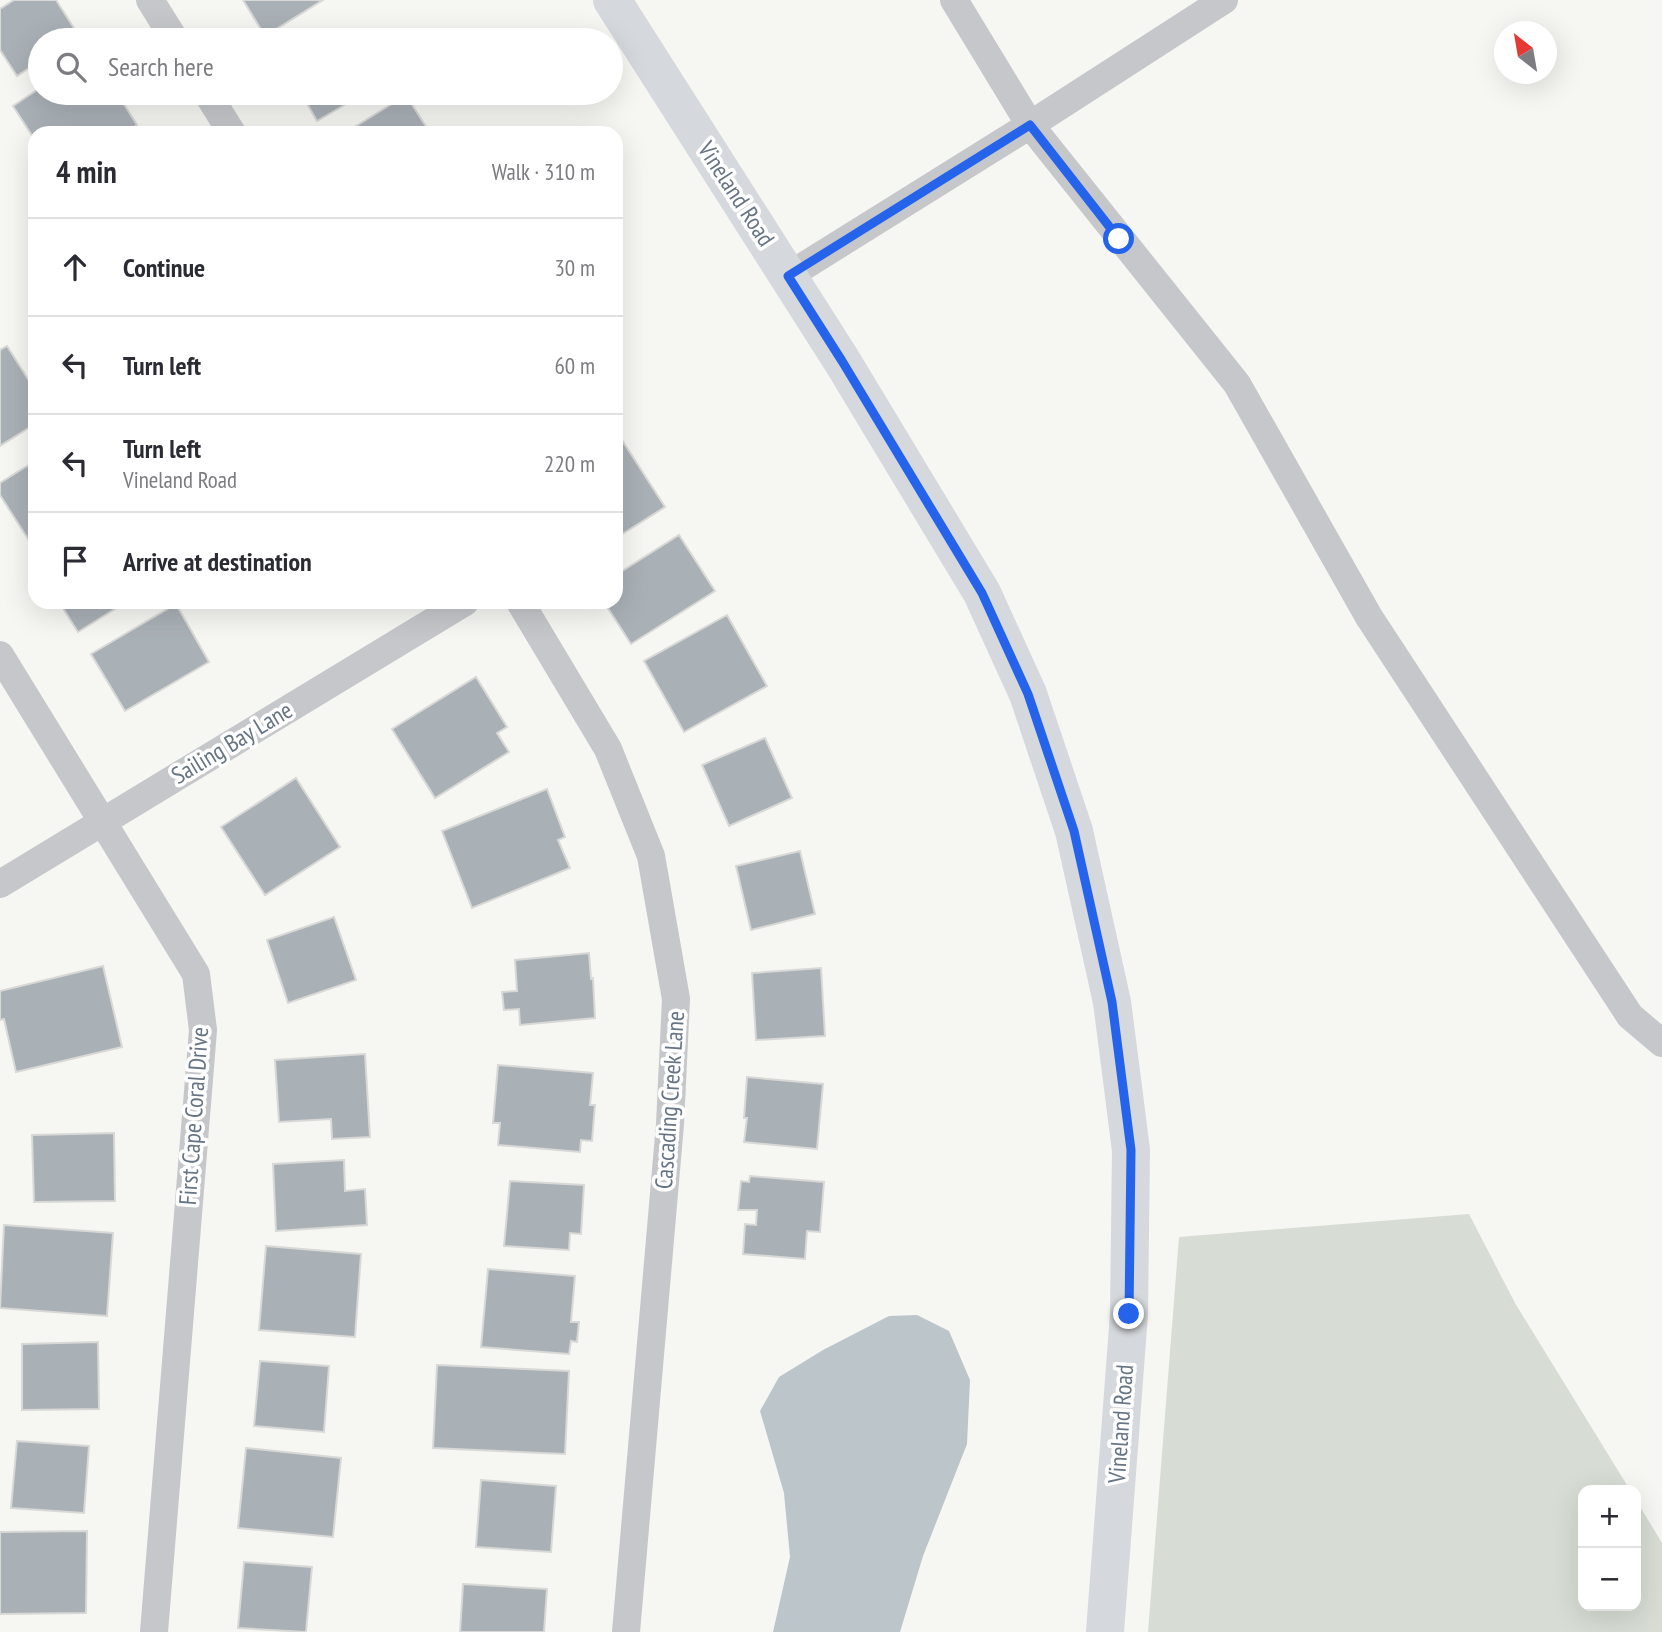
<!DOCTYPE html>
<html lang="en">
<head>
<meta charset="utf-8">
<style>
  :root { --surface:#fff; --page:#f2f2f3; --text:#2b2b33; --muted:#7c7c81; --line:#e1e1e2 }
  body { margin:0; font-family:"PT Sans Narrow",sans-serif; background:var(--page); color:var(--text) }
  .controls { position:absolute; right:21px; bottom:21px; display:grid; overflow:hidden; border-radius:14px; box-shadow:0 7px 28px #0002 }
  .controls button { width:63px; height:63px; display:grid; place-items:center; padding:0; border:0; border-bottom:2px solid var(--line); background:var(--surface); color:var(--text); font:35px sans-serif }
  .compass { position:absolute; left:1494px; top:21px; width:63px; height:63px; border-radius:50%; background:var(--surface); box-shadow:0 7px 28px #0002; rotate:329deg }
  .stop { position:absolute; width:21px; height:21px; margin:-16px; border:5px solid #2563eb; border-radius:50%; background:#fff }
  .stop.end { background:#2563eb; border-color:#fff; box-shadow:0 2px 7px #0008 }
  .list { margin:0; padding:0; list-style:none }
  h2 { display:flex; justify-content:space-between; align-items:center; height:91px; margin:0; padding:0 28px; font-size:30px }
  h2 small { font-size:23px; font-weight:400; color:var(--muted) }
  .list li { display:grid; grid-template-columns:46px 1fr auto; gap:21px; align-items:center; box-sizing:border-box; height:98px; padding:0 28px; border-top:2px solid var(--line) }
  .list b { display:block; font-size:26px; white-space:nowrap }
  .list p { margin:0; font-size:23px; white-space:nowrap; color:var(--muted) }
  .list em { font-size:23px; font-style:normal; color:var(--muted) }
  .icon { flex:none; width:38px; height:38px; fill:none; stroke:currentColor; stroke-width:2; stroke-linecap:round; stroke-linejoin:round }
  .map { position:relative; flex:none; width:1662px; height:1632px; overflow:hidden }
  .search { position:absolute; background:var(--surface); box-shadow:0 7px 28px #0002; left:28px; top:28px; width:595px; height:77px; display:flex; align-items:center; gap:18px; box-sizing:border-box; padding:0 24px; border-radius:38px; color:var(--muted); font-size:26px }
  .panel { position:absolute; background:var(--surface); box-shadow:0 7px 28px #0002; left:28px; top:126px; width:595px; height:483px; border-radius:21px }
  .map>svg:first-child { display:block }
  .green { fill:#d7ddd4 }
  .water { fill:#bcc5ca }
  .building { fill:#a9b0b6; stroke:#d8d8d6; stroke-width:2 }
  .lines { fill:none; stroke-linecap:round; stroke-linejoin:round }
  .street { stroke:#c5c7cb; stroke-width:28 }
  .secondary { stroke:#d5d8dc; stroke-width:38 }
  .route { stroke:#2563eb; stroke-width:9 }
  .labels { text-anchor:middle; stroke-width:7; stroke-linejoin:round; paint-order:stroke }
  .street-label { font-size:24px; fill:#677483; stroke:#fff }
</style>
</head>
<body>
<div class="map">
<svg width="1662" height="1632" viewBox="0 0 1662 1632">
  <rect width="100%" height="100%" fill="#f6f6f3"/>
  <polygon class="green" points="1469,1214 1515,1303 1630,1490 1583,1490 1583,1606 1636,1606 1636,1500 1662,1543 1662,1632 1148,1632 1179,1237"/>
  <polygon class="water" points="917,1315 949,1331 970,1380 967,1444 923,1556 900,1632 773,1632 790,1557 784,1493 760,1411 779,1377 823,1350 889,1316"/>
  <g class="building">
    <polygon points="14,0 56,0 79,36 73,40 40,40 40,61 17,76 0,50 0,9"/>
    <polygon points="243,0 323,0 265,36"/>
    <polygon points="344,30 350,40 326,40"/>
    <polygon points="40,88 40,93 117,93 137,125 124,133 35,133 35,140 13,106"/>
    <polygon points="301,93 365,93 317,121"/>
    <polygon points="406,95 430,133 345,133"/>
    <polygon points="7,346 35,390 35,424 0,446 0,350"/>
    <polygon points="620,437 665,507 616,538 616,440"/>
    <polygon points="35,461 35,539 30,542 0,495 0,483"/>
    <polygon points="679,535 715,591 631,644 604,602 616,602 616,575"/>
    <polygon points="59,602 126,602 78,632"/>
    <polygon points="176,604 209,662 125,711 91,654"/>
    <polygon points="727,615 767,686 684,732 644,661"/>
    <polygon points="476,677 507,727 497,733 509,752 435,798 392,729"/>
    <polygon points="765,738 792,798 729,826 702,765"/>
    <polygon points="296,778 340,847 265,895 221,827"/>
    <polygon points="547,789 565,837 558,840 570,868 472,908 442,831"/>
    <polygon points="800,851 815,914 751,930 736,866"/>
    <polygon points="334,917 356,980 288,1003 267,940"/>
    <polygon points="589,953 591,979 593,978 595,1018 520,1025 519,1009 504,1010 502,992 517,991 515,960"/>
    <polygon points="103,966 122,1047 16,1072 4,1019 0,1020 0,991"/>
    <polygon points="821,968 825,1036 756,1040 752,973"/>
    <polygon points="365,1054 370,1137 332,1139 331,1119 279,1122 275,1060"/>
    <polygon points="498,1065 593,1073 590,1105 595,1105 592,1141 581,1140 580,1152 498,1145 500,1123 493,1123"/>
    <polygon points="747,1077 823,1084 817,1149 744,1142 747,1118 744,1118"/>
    <polygon points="114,1133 115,1201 34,1202 32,1135"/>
    <polygon points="344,1160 345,1191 365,1189 367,1225 276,1231 273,1164"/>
    <polygon points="750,1176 824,1182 820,1232 807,1231 805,1259 743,1254 745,1224 756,1225 757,1210 738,1210 741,1181 749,1182"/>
    <polygon points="510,1181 584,1185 581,1234 570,1233 569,1250 504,1246"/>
    <polygon points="4,1225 113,1233 107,1316 0,1308"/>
    <polygon points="266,1246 361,1254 355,1337 259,1330"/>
    <polygon points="488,1269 575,1276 571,1322 579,1322 577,1342 571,1341 569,1354 481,1347"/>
    <polygon points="98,1342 99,1409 22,1410 22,1344"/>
    <polygon points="260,1361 329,1366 324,1432 254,1426"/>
    <polygon points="437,1365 569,1371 565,1454 433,1448"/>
    <polygon points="17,1441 89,1446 84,1513 11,1508"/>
    <polygon points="246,1448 341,1458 333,1537 238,1528"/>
    <polygon points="481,1480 556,1486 551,1552 476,1547"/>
    <polygon points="87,1531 86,1613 0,1614 0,1532"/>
    <polygon points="244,1562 312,1567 306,1632 238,1628"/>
    <polygon points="463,1584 547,1589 544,1632 460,1632"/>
  </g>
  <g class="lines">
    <g class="street">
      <polyline points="150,0 175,40"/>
      <polyline points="954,0 1030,125 1237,384 1369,617 1630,1016 1662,1043"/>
      <polyline points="207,93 232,133"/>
      <polyline points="788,276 1030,125 1224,0"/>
      <polyline points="520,602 608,749 651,856 676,999 670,1124 626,1632"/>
      <polyline points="0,655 196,974 203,1030 154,1632"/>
      <polyline points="0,884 465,602"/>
    </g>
    <polyline class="secondary" points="612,0 842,361 982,593 1028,694 1074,831 1112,1002 1131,1150 1129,1314 1105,1632"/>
  </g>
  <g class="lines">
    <polyline class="route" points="1119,239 1030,125 788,276 842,361 982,593 1028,694 1074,831 1112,1002 1131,1150 1129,1314"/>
  </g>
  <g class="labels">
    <g class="street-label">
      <text transform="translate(736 194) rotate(57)" y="8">Vineland Road</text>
      <text transform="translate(232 743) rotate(-31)" y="8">Sailing Bay Lane</text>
      <text transform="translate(670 1100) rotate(-86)" y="8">Cascading Creek Lane</text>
      <text transform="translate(194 1116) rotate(-86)" y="8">First Cape Coral Drive</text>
      <text transform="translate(1121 1424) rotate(-86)" y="8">Vineland Road</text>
    </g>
  </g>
</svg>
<div class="controls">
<button>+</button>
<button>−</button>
</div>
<svg class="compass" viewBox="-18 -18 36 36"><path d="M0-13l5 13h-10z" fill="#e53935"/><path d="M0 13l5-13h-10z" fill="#7c7c81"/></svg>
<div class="stop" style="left:1119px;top:239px"></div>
<div class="stop end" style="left:1129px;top:1314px"></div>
<div class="search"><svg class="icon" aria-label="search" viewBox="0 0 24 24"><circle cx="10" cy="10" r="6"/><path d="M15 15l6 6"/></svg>Search here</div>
<section class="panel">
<h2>4 min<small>Walk · 310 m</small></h2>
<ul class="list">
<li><svg class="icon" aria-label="ahead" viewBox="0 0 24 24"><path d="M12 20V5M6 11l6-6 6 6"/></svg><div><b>Continue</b></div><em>30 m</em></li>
<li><svg class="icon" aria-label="left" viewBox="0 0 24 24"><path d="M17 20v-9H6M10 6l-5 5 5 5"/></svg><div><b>Turn left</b></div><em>60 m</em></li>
<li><svg class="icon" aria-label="left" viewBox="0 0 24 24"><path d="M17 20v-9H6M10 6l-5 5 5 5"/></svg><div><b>Turn left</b><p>Vineland Road</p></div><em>220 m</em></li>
<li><svg class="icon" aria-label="arrive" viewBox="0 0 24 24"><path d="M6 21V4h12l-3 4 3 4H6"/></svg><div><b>Arrive at destination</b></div></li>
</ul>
</section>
</div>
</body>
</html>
